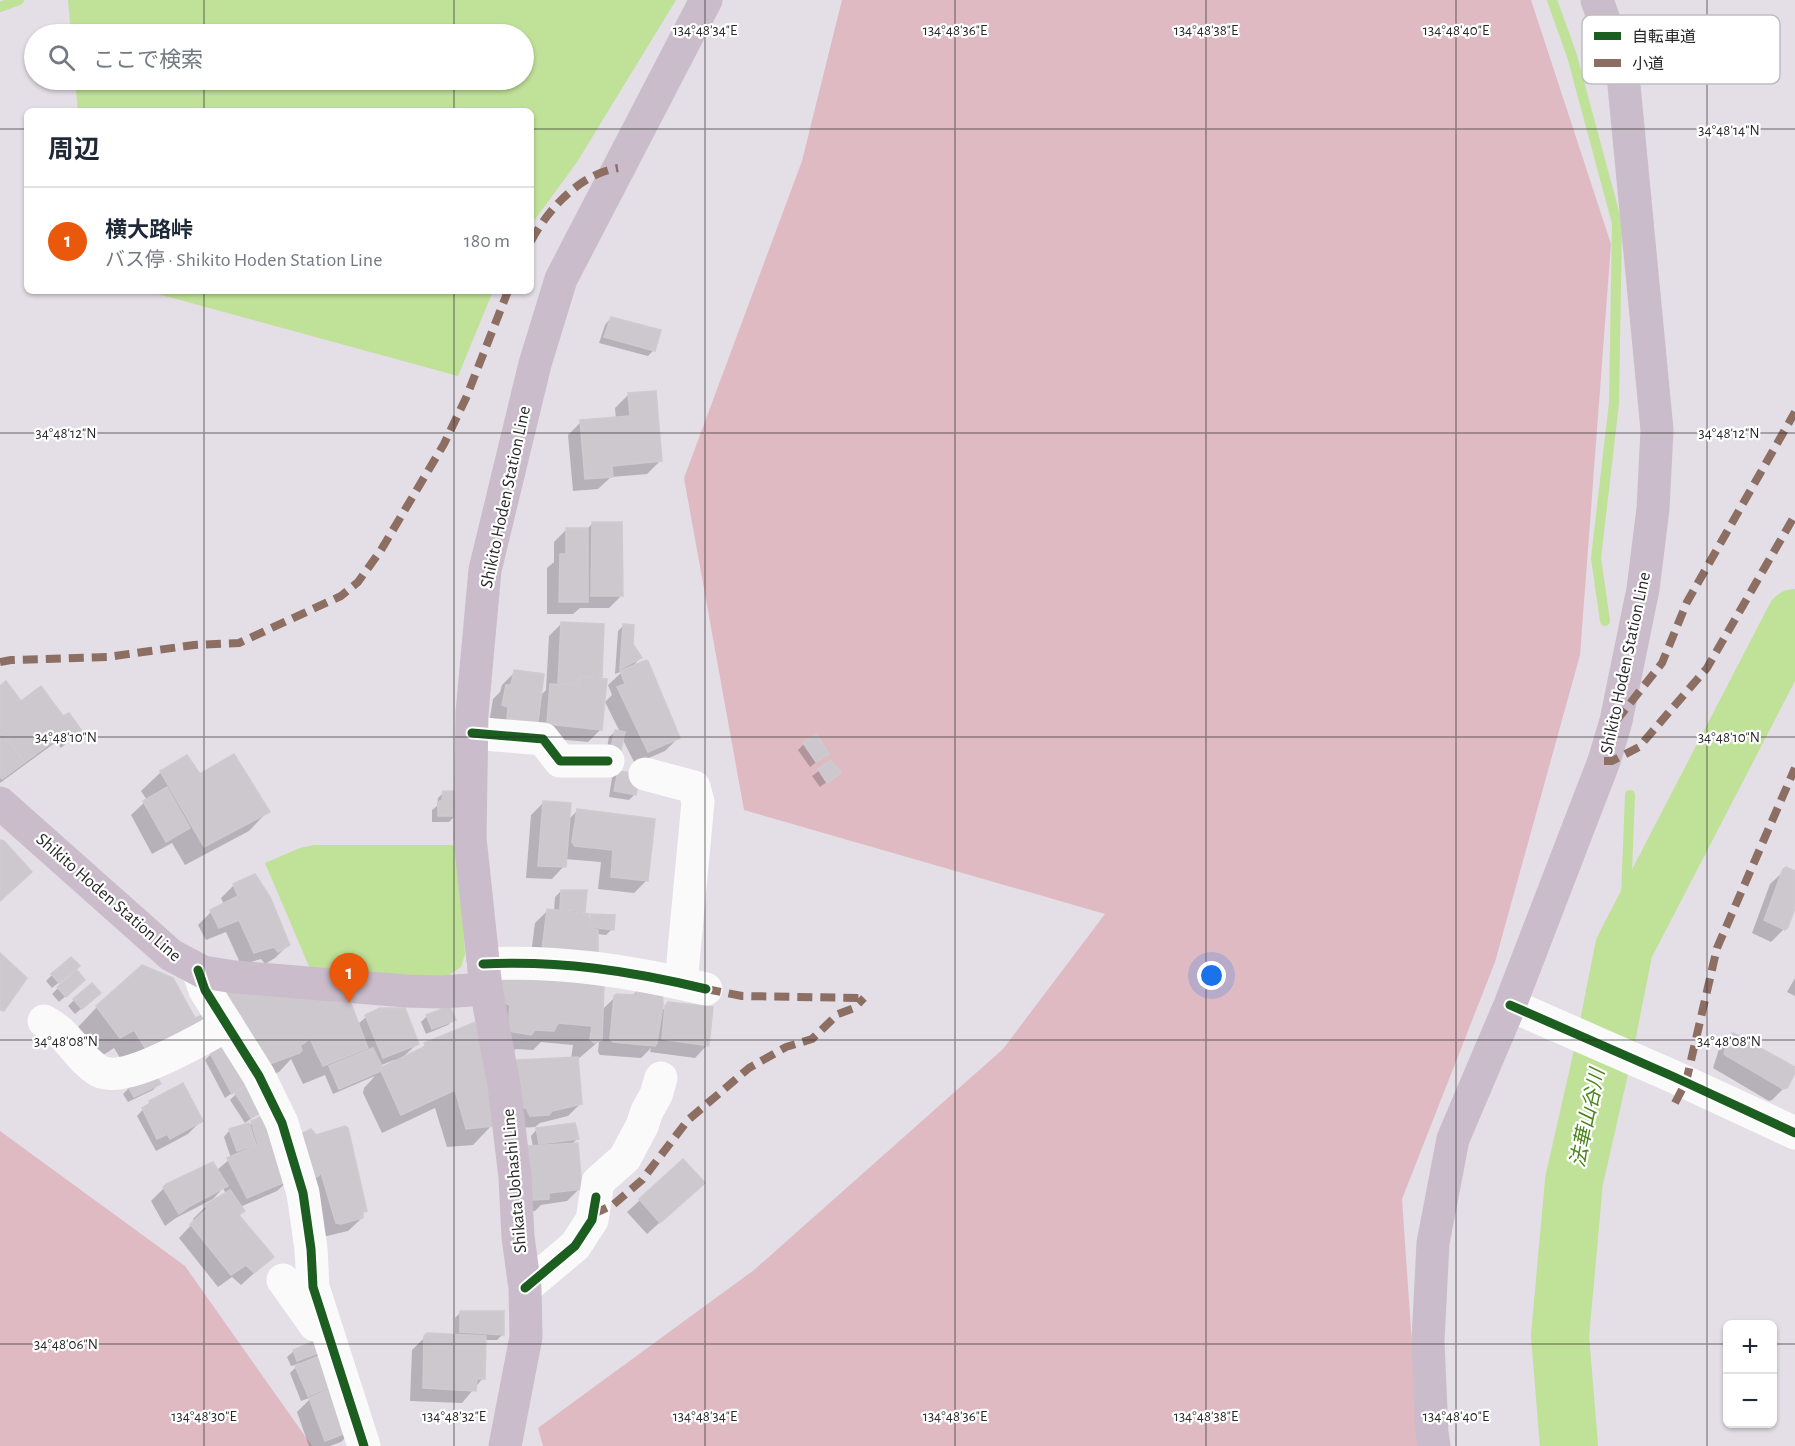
<!DOCTYPE html>
<html lang="ja">
<head>
<meta charset="utf-8">
<style>
  :root { --surface:#fff; --page:#f6f6f7; --text:#1f2937; --muted:#747a83; --line:#e0e1e3; --accent:#ea580c }
  body { margin:0; font-family:"Alegreya Sans","Noto Sans JP",sans-serif; background:var(--page); color:var(--text) }
  .controls { position:absolute; right:18px; bottom:18px; display:grid; overflow:hidden; border-radius:9px; box-shadow:0 2px 4px #0004 }
  .controls button { width:54px; height:54px; display:grid; place-items:center; padding:0; border:0; border-bottom:2px solid var(--line); background:var(--surface); color:var(--text); font:30px sans-serif }
  .you { position:absolute; left:1212px; top:976px; width:21px; height:21px; margin:-15px; border:4px solid #fff; border-radius:50%; background:#1a73e8; box-shadow:0 0 0 9px #1a73e833 }
  .badge { display:grid; place-items:center; width:39px; height:39px; border-radius:50%; background:var(--accent); color:#fff; font-size:20px; font-weight:700 }
  .pin { position:absolute; translate:-50% -50px; filter:drop-shadow(0 2px 3px #0008) }
  .pin::after { content:''; position:absolute; top:32px; width:21px; height:18px; background:inherit; clip-path:polygon(0 0,100% 0,50% 100%) }
  .list { margin:0; padding:0; list-style:none }
  h2 { display:flex; justify-content:space-between; align-items:center; height:78px; margin:0; padding:0 24px; font-size:26px }
  h2 small { font-size:20px; font-weight:400; color:var(--muted) }
  .list li { display:grid; grid-template-columns:39px 1fr auto; gap:18px; align-items:center; box-sizing:border-box; height:108px; padding:0 24px; border-top:2px solid var(--line) }
  .list b { display:block; font-size:22px; white-space:nowrap }
  .list p { margin:0; font-size:20px; white-space:nowrap; color:var(--muted) }
  .list em { font-size:20px; font-style:normal; color:var(--muted) }
  .icon { flex:none; width:33px; height:33px; fill:none; stroke:currentColor; stroke-width:2; stroke-linecap:round; stroke-linejoin:round }
  .map { position:relative; flex:none; width:1795px; height:1446px; overflow:hidden }
  .search { position:absolute; background:var(--surface); box-shadow:0 2px 4px #0004; left:24px; top:24px; width:510px; height:66px; display:flex; align-items:center; gap:15px; box-sizing:border-box; padding:0 21px; border-radius:33px; color:var(--muted); font-size:22px }
  .panel { position:absolute; background:var(--surface); box-shadow:0 2px 4px #0004; left:24px; top:108px; width:510px; height:186px; border-radius:9px }
  .map>svg:first-child { display:block }
  .green { fill:#dfbac2 }
  .water { fill:#c0e198 }
  .shadow { fill:#0003; fill-rule:evenodd }
  .lines { fill:none; stroke-linecap:round; stroke-linejoin:round }
  .stream { stroke:#c0e198; stroke-width:10 }
  .river { stroke:#c0e198; stroke-width:58 }
  .building { fill:#ccc8cd; stroke:#cfcad1; stroke-width:1.5 }
  .minor { stroke:#fbfafb; stroke-width:33 }
  .major { stroke:#cabcca; stroke-width:33 }
  .quiet { stroke:#8d6e63; stroke-width:8; stroke-dasharray:15 8; stroke-linecap:butt }
  .cycleway-casing { stroke:#fff; stroke-width:13 }
  .cycleway { stroke:#1b5e20; stroke-width:9 }
  .ticks { fill:none; stroke:#282828; stroke-width:1.5; stroke-opacity:0.45 }
  .labels { text-anchor:middle; stroke-width:4.5; stroke-linejoin:round; paint-order:stroke }
  .street-label { font-size:18px; fill:#282828; stroke:#fff }
  .water-label { font-size:20px; font-style:italic; fill:#4a841a; stroke:#fff }
  .key { fill:#fff; stroke:#bebebe; stroke-width:1.5 }
  .key-label { font-size:16px; fill:#282828 }
  .ticks-label { font-size:15px; text-anchor:middle; fill:#282828; stroke:#fff; stroke-width:4.5; stroke-linejoin:round; paint-order:stroke }
</style>
</head>
<body>
<div class="map">
<svg width="1795" height="1446" viewBox="0 0 1795 1446">
  <rect width="100%" height="100%" fill="#e4dee6"/>
  <g class="green">
    <polygon points="842,0 1531,0 1611,244 1580,655 1495,962 1402,1199 1419,1446 543,1446 538,1428 754,1270 1003,1049 1105,914 744,810 684,478 802,161"/>
    <polygon points="0,1131 185,1266 312,1446 0,1446"/>
  </g>
  <g class="water">
    <polygon points="68,0 676,0 577,162 531,225 531,111 78,111 75,80 524,80 524,34 71,34"/>
    <polygon points="147,291 493,291 458,376"/>
    <polygon points="314,845 458,845 465,954 461,967 438,982 311,971 265,863 300,848"/>
  </g>
  <g class="shadow">
    <polygon points="611,318 654,350 648,356 599,343 605,325"/>
    <polygon points="628,395 660,461 647,474 611,477 598,489 573,491 568,435 581,422 616,419 615,408"/>
    <polygon points="592,524 622,595 609,608 580,608 573,614 547,614 547,568 554,562 554,542 567,529 587,529"/>
    <polygon points="562,623 601,676 597,679 601,729 588,742 534,737 490,718 493,699 500,692 502,685 515,672 541,674 539,697 546,690 549,636"/>
    <polygon points="624,625 631,644 640,658 631,668 678,738 665,751 635,764 622,738 620,749 614,755 606,753 609,737 616,731 620,732 605,702 612,695 608,685 623,671 615,674 618,631"/>
    <polygon points="0,688 21,703 63,718 80,730 61,748 56,742 0,783"/>
    <polygon points="804,744 827,754 810,767 798,750"/>
    <polygon points="831,762 839,773 820,787 812,776"/>
    <polygon points="161,772 199,776 268,811 249,831 185,865 172,843 152,854 131,815 147,800 141,791"/>
    <polygon points="618,772 635,794 629,800 609,797 612,778"/>
    <polygon points="444,792 455,816 449,822 432,822 432,810 437,806 438,798"/>
    <polygon points="544,802 568,820 578,810 647,880 634,893 598,889 601,862 565,859 564,866 552,879 526,878 531,815"/>
    <polygon points="1786,869 1795,872 1795,904 1787,926 1771,942 1752,933 1770,884"/>
    <polygon points="234,885 288,945 275,958 265,964 261,959 241,965 226,932 206,940 198,925 211,912 224,905 221,898"/>
    <polygon points="561,891 584,911 581,914 588,919 591,916 612,929 606,935 597,934 530,962 535,923 548,910 554,911 555,897"/>
    <polygon points="72,972 52,988 46,981 52,975"/>
    <polygon points="1795,978 1795,996 1787,992"/>
    <polygon points="77,986 59,1002 52,994 58,988"/>
    <polygon points="640,988 661,1012 668,1004 707,1045 695,1058 650,1052 651,1048 641,1058 600,1055 598,1052 599,1041 577,1060 581,1103 568,1116 540,1123 535,1127 517,1128 508,1120 571,1059 573,1045 541,1042 533,1050 516,1049 510,1054 483,998 602,1010 617,995 632,996"/>
    <polygon points="93,999 75,1014 68,1006 74,1000"/>
    <path d="M97,1007L194,1020L357,1025L366,1017L418,1043L402,1058L418,1051L425,1045L476,1023L494,1123L473,1145L447,1147L435,1108L382,1133L363,1093L364,1088L375,1076L333,1094L325,1075L303,1084L291,1059L279,1072L245,1084L225,1098L205,1060L211,1054L222,1048L127,1069L114,1048L100,1057L78,1027ZM394,1060L395,1062L379,1072V1066Z"/>
    <polygon points="427,1016 454,1019 448,1025 426,1034 421,1022"/>
    <polygon points="1732,1035 1785,1087 1772,1100 1769,1101 1713,1068 1719,1049"/>
    <polygon points="159,1084 153,1090 128,1102 123,1094 129,1088"/>
    <polygon points="183,1085 201,1121 188,1134 156,1151 137,1116 150,1102"/>
    <polygon points="237,1093 262,1111 245,1123 230,1100"/>
    <polygon points="252,1123 290,1179 277,1191 240,1207 237,1216 272,1257 241,1285 232,1277 218,1287 179,1238 194,1222 193,1219 206,1206 226,1194 223,1188 213,1199 176,1218 165,1226 151,1201 167,1185 216,1171 231,1158 224,1137 230,1130 248,1126"/>
    <polygon points="537,1129 577,1139 571,1145 580,1188 567,1201 541,1205 535,1211 520,1212 515,1160 528,1147 533,1147 531,1136"/>
    <polygon points="298,1137 365,1210 361,1214 362,1218 348,1231 327,1236 323,1235"/>
    <polygon points="683,1161 690,1195 647,1234 627,1212"/>
    <polygon points="461,1312 503,1334 497,1340 485,1340 483,1378 462,1403 410,1401 412,1350 427,1335 455,1336 455,1318"/>
    <polygon points="324,1350 315,1359 354,1429 341,1442 330,1446 309,1446 297,1412 312,1397 301,1401 290,1373 300,1363 291,1366 287,1357 294,1351"/>
  </g>
  <g class="lines">
    <g class="stream">
      <polyline points="1552,0 1572,56 1617,223 1614,403 1596,558 1605,621"/>
      <polyline points="0,7 19,0"/>
      <polyline points="1624,948 1630,795"/>
    </g>
    <polyline class="river" points="1569,1446 1560,1336 1574,1181 1604,1049 1624,948 1795,618"/>
  </g>
  <g class="building">
    <polygon points="611,317 661,330 655,351 604,337"/>
    <polygon points="656,391 662,461 612,466 613,477 585,479 580,420 630,416 628,393"/>
    <polygon points="592,522 622,522 623,596 591,596"/>
    <polygon points="566,528 588,528 588,602 559,602 560,554 566,554"/>
    <polygon points="561,622 604,624 602,677 580,676 578,685 558,683"/>
    <polygon points="623,624 634,625 633,644 642,658 620,669"/>
    <polygon points="646,660 648,661 680,738 648,752 617,687 625,684 620,671"/>
    <polygon points="514,670 544,674 538,722 507,719 508,707 502,705 506,685 511,685"/>
    <polygon points="580,677 607,679 602,730 547,724 550,684 579,685"/>
    <polygon points="6,681 21,701 41,686 63,716 69,713 82,731 74,736 69,730 25,762 0,728 0,686"/>
    <polygon points="615,730 625,732 621,750 611,748"/>
    <polygon points="0,731 25,762 2,779 0,777"/>
    <polygon points="816,734 829,754 816,762 803,743"/>
    <polygon points="234,754 270,812 204,847 160,771 187,755 200,774"/>
    <polygon points="831,760 841,773 827,783 818,769"/>
    <polygon points="618,771 640,774 636,795 614,791"/>
    <polygon points="167,787 190,828 166,842 143,801"/>
    <polygon points="443,791 458,791 457,816 438,816 438,802 442,800"/>
    <polygon points="543,801 571,803 566,867 538,866"/>
    <polygon points="577,809 655,819 648,881 611,877 613,850 575,846 572,842"/>
    <polygon points="0,840 4,841 32,872 0,901"/>
    <polygon points="1786,867 1795,871 1795,908 1788,927 1785,930 1764,920 1783,869"/>
    <polygon points="255,874 270,897 290,945 278,952 274,947 254,953 239,920 219,928 210,910 238,896 233,884"/>
    <polygon points="561,890 587,890 585,912 560,909"/>
    <polygon points="547,909 589,914 589,928 598,930 598,955 542,950"/>
    <polygon points="591,914 615,915 614,930 590,927"/>
    <polygon points="0,953 27,978 4,1011 0,1010"/>
    <polygon points="71,957 80,966 59,983 51,974"/>
    <polygon points="142,965 173,978 195,1018 203,1015 208,1023 147,1051 134,1030 120,1038 96,1006"/>
    <polygon points="77,970 85,980 66,997 57,987"/>
    <polygon points="501,977 602,980 604,986 602,1040 594,1043 590,1039 592,1026 558,1023 554,1031 535,1030 531,1035 508,1031 510,1005 501,1002"/>
    <polygon points="92,983 101,993 82,1009 73,999"/>
    <polygon points="639,986 662,989 663,1005 657,1043 655,1046 613,1042 610,1039 614,996 616,994 636,995"/>
    <polygon points="225,992 350,1001 368,1048 323,1066 310,1039 300,1046 302,1050 300,1053 264,1066"/>
    <polygon points="668,1002 713,1007 709,1046 662,1039 665,1006"/>
    <polygon points="450,1006 456,1020 432,1029 426,1015"/>
    <polygon points="380,1008 405,1008 419,1044 383,1058 365,1015"/>
    <polygon points="478,1021 494,1126 466,1129 455,1090 401,1115 382,1073 382,1067 426,1046 424,1043"/>
    <polygon points="1733,1033 1795,1067 1795,1073 1787,1088 1783,1089 1725,1055 1724,1053 1731,1034"/>
    <polygon points="227,1043 249,1082 232,1094 210,1053"/>
    <polygon points="373,1048 381,1064 381,1071 339,1089 329,1066"/>
    <polygon points="578,1057 582,1104 552,1111 549,1115 530,1116 526,1108 520,1107 515,1064 517,1060"/>
    <polygon points="154,1073 161,1084 134,1097 128,1086"/>
    <polygon points="183,1083 203,1121 170,1139 149,1101"/>
    <polygon points="249,1084 264,1111 251,1118 235,1093"/>
    <polygon points="149,1104 166,1135 157,1139 142,1108"/>
    <polygon points="265,1115 292,1179 247,1198 227,1158 258,1145 251,1121"/>
    <polygon points="249,1123 256,1145 237,1151 229,1129"/>
    <polygon points="575,1123 579,1139 539,1144 536,1128"/>
    <polygon points="345,1126 348,1128 367,1211 363,1212 363,1218 341,1224 336,1223 321,1173 317,1177 313,1175 297,1136 311,1129 316,1135"/>
    <polygon points="578,1143 582,1189 549,1193 549,1199 533,1200 528,1146"/>
    <polygon points="683,1159 705,1183 660,1223 639,1199"/>
    <polygon points="213,1162 228,1186 190,1206 179,1214 163,1187 166,1184"/>
    <polygon points="230,1190 245,1211 239,1215 274,1257 254,1273 246,1265 231,1275 190,1224 207,1209 205,1205"/>
    <polygon points="460,1311 504,1311 504,1335 460,1332"/>
    <polygon points="427,1333 486,1336 485,1379 477,1379 476,1391 423,1388 424,1336"/>
    <polygon points="322,1338 326,1350 297,1361 293,1350"/>
    <polygon points="326,1353 338,1384 308,1396 295,1366"/>
    <polygon points="340,1385 356,1429 325,1441 309,1398"/>
  </g>
  <g class="lines">
    <g class="minor">
      <polyline points="472,733 543,739 560,761 608,761"/>
      <polyline points="645,774 694,787 698,802 681,983"/>
      <path d="M483,964C559,960 631,971 706,989"/>
      <polyline points="198,970 205,990 259,1076 282,1123 303,1193 311,1249 313,1287 364,1446"/>
      <polyline points="1510,1005 1672,1076 1795,1133"/>
      <path d="M44,1021C51,1025 58,1029 63,1035C75,1047 84,1062 99,1071C125,1085 203,1038 227,1025"/>
      <polyline points="283,1280 315,1325"/>
      <polyline points="525,1288 575,1246 592,1220 598,1182 625,1158 634,1141 642,1126 647,1111 656,1095 661,1078"/>
    </g>
    <g class="major">
      <polyline points="0,803 171,955 203,972 235,977 406,991 441,992 486,989"/>
      <polyline points="505,1446 526,1337 525,1288 518,1237 515,1177 504,1085 486,989 470,838 472,713 485,570 535,364 561,279 706,0"/>
      <polyline points="1434,1446 1432,1433 1428,1341 1433,1243 1453,1139 1510,1005 1604,761 1616,721 1643,589 1653,509 1657,430 1623,75 1597,0"/>
    </g>
    <g class="quiet">
      <path d="M531,241C549,208 580,174 618,168"/>
      <polyline points="0,662 11,660 107,657 194,645 239,643 341,596 358,582 381,550 444,444 466,398 508,291"/>
      <polyline points="1616,721 1662,663 1687,602 1795,412"/>
      <polyline points="1604,761 1612,761 1639,747 1707,668 1795,515"/>
      <polyline points="706,989 742,996 864,998"/>
      <polyline points="1675,1103 1686,1082 1717,948 1795,768"/>
      <polyline points="593,1214 613,1205 642,1180 688,1120 749,1068 786,1047 812,1039 838,1014 854,1008 864,998"/>
    </g>
    <defs>
      <g id="cycleway">
        <polyline points="472,733 543,739 560,761 608,761"/>
        <path d="M483,964C559,960 631,971 706,989"/>
        <polyline points="198,970 205,990 259,1076 282,1123 303,1193 311,1249 313,1287 364,1446"/>
        <polyline points="1510,1005 1672,1076 1795,1133"/>
        <polyline points="525,1288 575,1246 592,1220 596,1197"/>
      </g>
    </defs>
    <use href="#cycleway" class="cycleway-casing"/>
    <use href="#cycleway" class="cycleway"/>
  </g>
  <path class="ticks" d="M204,0V34M454,0V34M705,0V1446M955,0V1446M1206,0V1446M1456,0V1446M1707,0V1446M204,80V111M454,80V111M0,129H27M531,129H1795M204,291V1446M454,291V1446M0,433H1795M0,737H1795M0,1040H1795M0,1344H1728M1772,1344H1795"/>
  <g class="labels">
    <g class="street-label">
      <text transform="translate(505 497) rotate(-78)" y="6">Shikito Hoden Station Line</text>
      <text transform="translate(1625 663) rotate(-78)" y="6">Shikito Hoden Station Line</text>
      <text transform="translate(109 897) rotate(41)" y="6">Shikito Hoden Station Line</text>
      <text transform="translate(514 1181) rotate(-95)" y="6">Shikata Uohashi Line</text>
    </g>
    <g class="water-label">
      <text transform="translate(1587 1118) rotate(-78)" y="7">法華山谷川</text>
    </g>
  </g>
  <rect x="1582" y="15" width="198" height="69" rx="9" class="key"/>
  <rect x="1594" y="32" width="27" height="8" fill="#1b5e20"/>
  <rect x="1594" y="59" width="27" height="8" fill="#8d6e63"/>
  <g class="key-label">
    <text x="1632" y="42">自転車道</text>
    <text x="1632" y="69">小道</text>
  </g>
  <g class="ticks-label">
    <text x="705" y="35">134°48'34"E</text>
    <text x="955" y="35">134°48'36"E</text>
    <text x="1206" y="35">134°48'38"E</text>
    <text x="1456" y="35">134°48'40"E</text>
    <text x="1729" y="135">34°48'14"N</text>
    <text x="66" y="438">34°48'12"N</text>
    <text x="1729" y="438">34°48'12"N</text>
    <text x="66" y="742">34°48'10"N</text>
    <text x="1729" y="742">34°48'10"N</text>
    <text x="66" y="1046">34°48'08"N</text>
    <text x="1729" y="1046">34°48'08"N</text>
    <text x="66" y="1349">34°48'06"N</text>
    <text x="204" y="1421">134°48'30"E</text>
    <text x="454" y="1421">134°48'32"E</text>
    <text x="705" y="1421">134°48'34"E</text>
    <text x="955" y="1421">134°48'36"E</text>
    <text x="1206" y="1421">134°48'38"E</text>
    <text x="1456" y="1421">134°48'40"E</text>
  </g>
</svg>
<div class="controls">
<button>+</button>
<button>−</button>
</div>
<div class="you"></div>
<div class="pin badge" style="left:349px;top:1003px">1</div>
<div class="search"><svg class="icon" aria-label="search" viewBox="0 0 24 24"><circle cx="10" cy="10" r="6"/><path d="M15 15l6 6"/></svg>ここで検索</div>
<section class="panel">
<h2>周辺<small></small></h2>
<ul class="list">
<li><span class="badge">1</span><div><b>横大路峠</b><p>バス停 · Shikito Hoden Station Line</p></div><em>180 m</em></li>
</ul>
</section>
</div>
</body>
</html>
